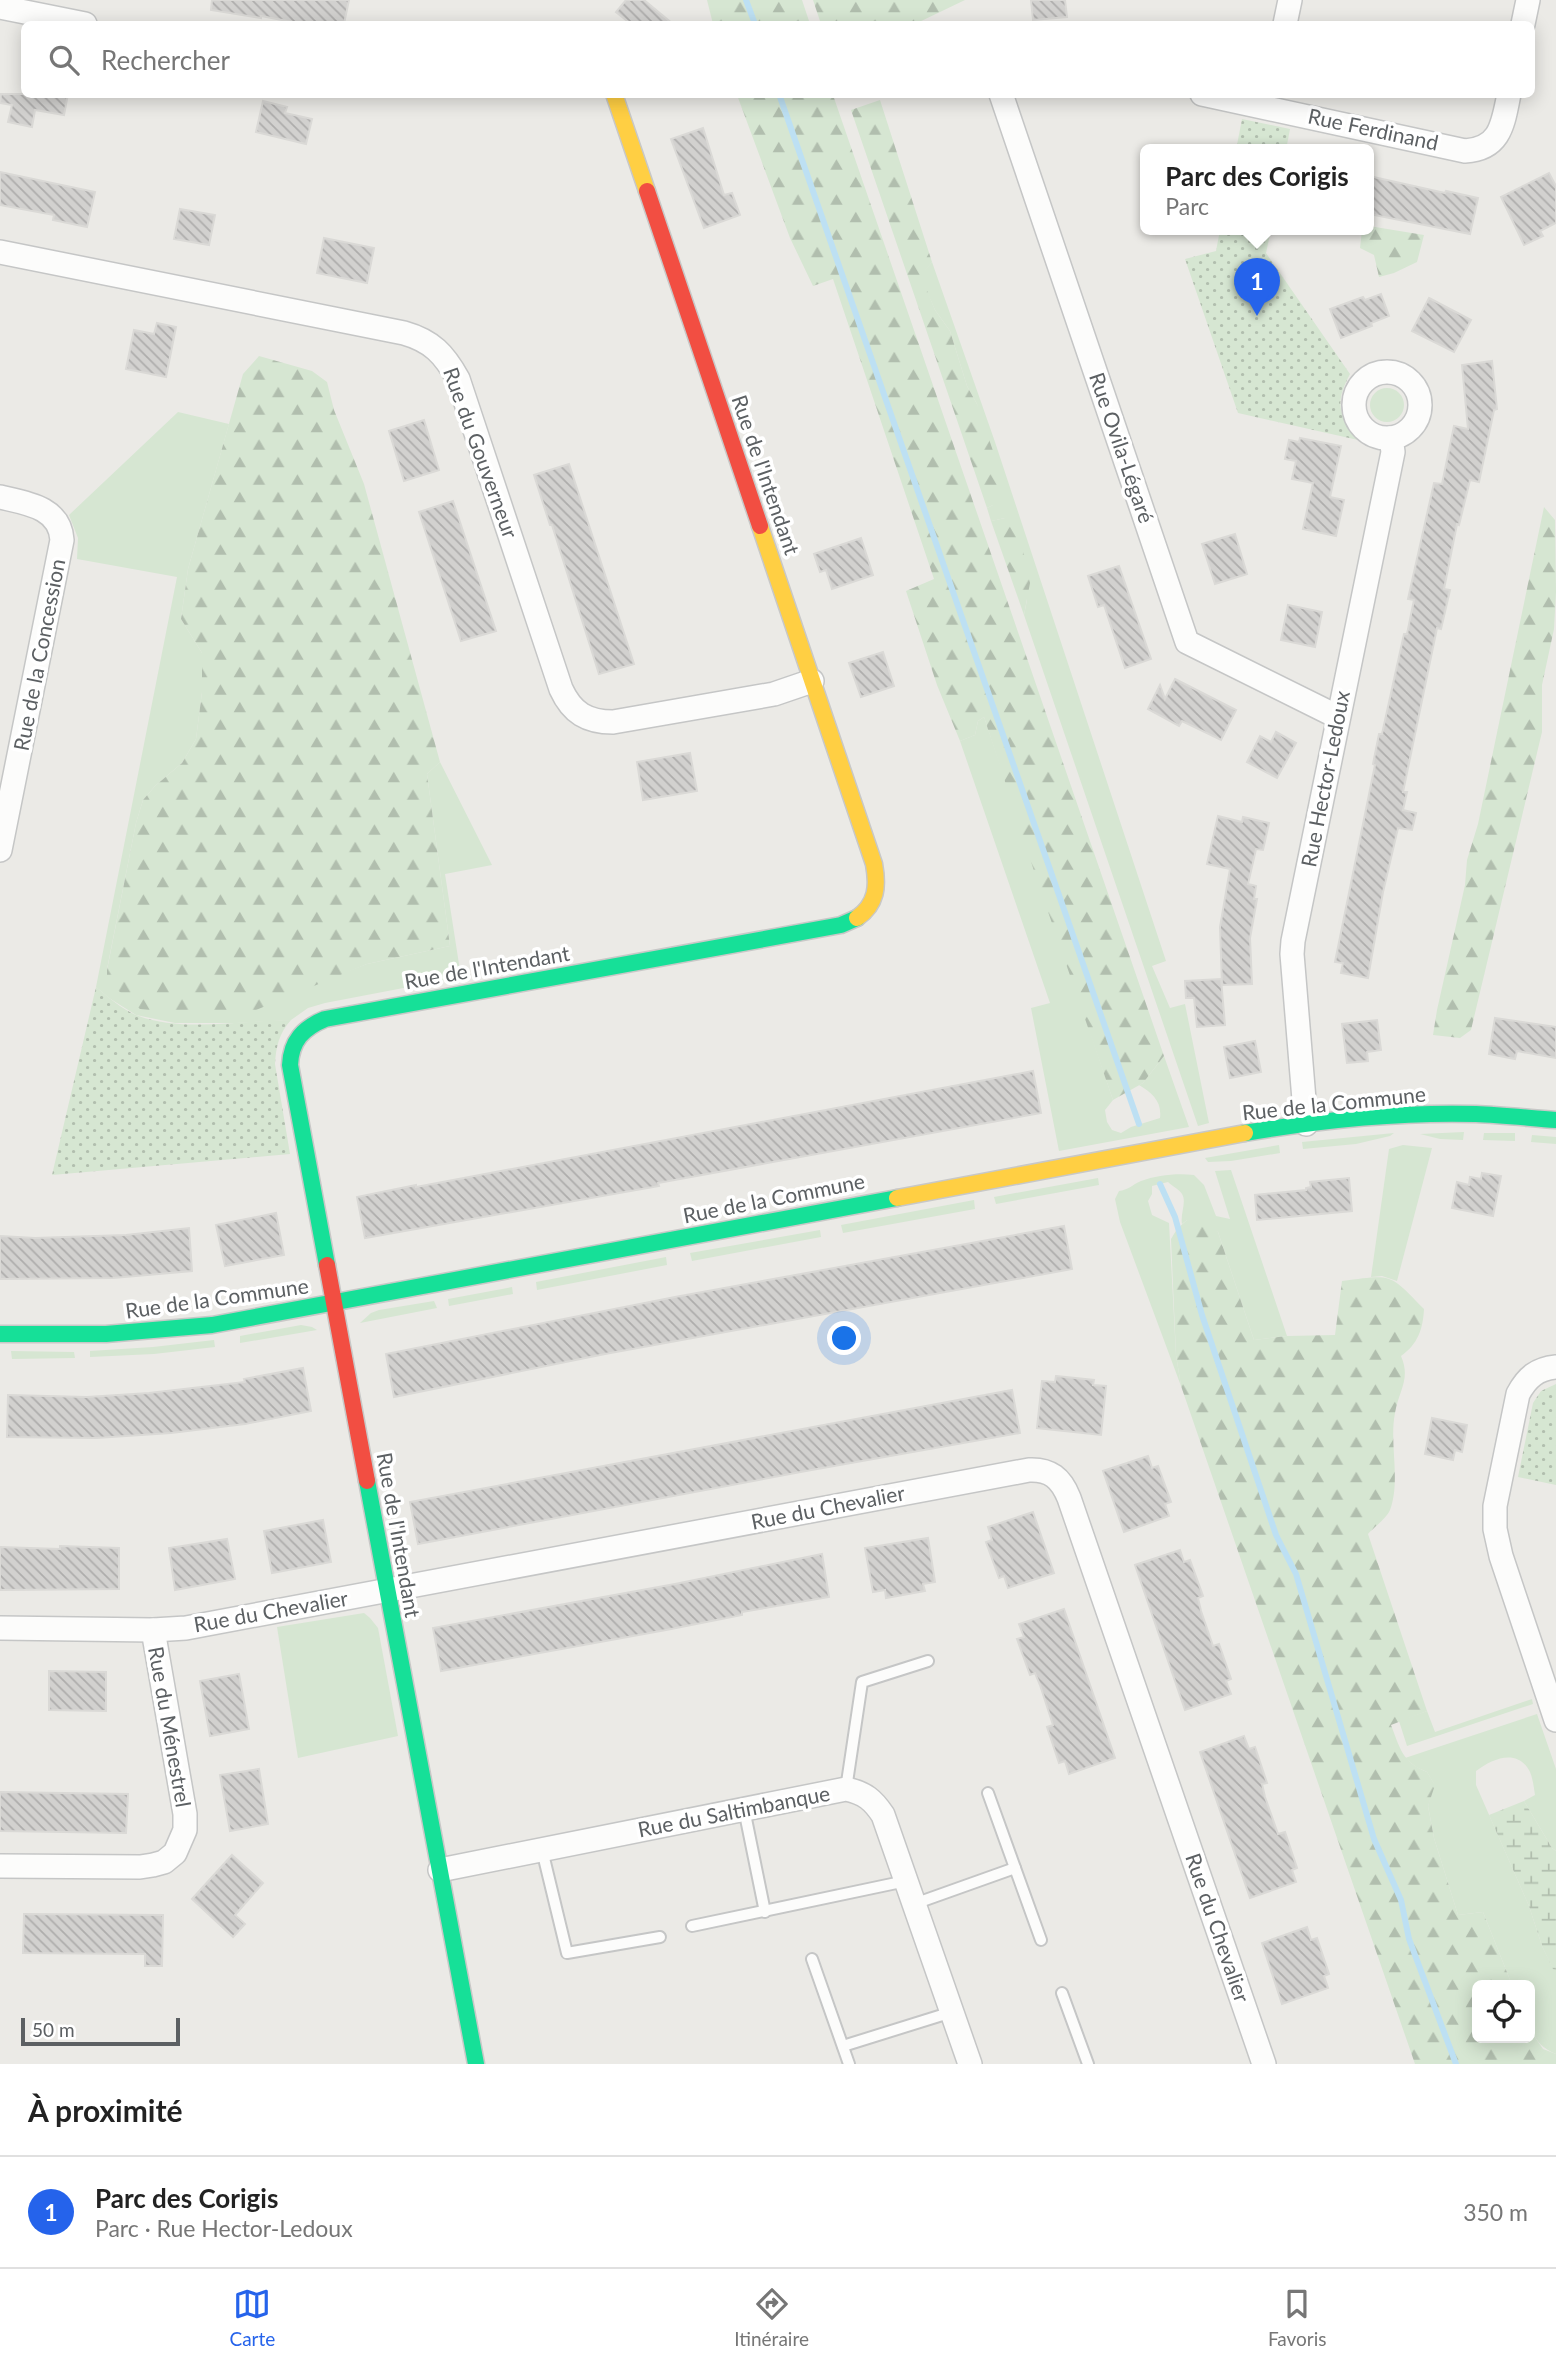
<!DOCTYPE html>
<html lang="fr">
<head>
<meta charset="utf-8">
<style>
  :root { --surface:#fff; --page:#f6f6f6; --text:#222; --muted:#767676; --line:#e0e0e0; --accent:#2563eb }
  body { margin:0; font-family:Lato,sans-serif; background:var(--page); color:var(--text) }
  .controls { position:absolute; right:21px; bottom:21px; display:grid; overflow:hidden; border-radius:10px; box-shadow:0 4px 18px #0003 }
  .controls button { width:63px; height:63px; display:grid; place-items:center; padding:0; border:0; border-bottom:2px solid var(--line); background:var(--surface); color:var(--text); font:35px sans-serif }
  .scale { position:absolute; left:21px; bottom:18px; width:159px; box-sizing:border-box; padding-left:7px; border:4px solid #5c6063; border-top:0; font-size:19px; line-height:24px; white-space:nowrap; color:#5c6063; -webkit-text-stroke:5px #fff; paint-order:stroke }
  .you { position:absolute; left:845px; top:1339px; width:24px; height:24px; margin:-18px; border:5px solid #fff; border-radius:50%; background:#1a73e8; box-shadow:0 0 0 10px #1a73e833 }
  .badge { display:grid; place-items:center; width:46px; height:46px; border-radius:50%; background:var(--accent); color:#fff; font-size:23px; font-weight:700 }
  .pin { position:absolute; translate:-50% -58px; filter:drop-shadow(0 2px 4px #0008) }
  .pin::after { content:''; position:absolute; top:37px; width:24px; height:21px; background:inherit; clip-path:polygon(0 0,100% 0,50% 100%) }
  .popup { position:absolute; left:1140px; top:144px; width:234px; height:91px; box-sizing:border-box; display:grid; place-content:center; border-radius:10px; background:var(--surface); filter:drop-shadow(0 2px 5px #0005); font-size:23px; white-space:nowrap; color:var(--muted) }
  .popup b { font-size:26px; color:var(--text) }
  .popup::after { content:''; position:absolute; left:50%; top:100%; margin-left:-14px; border:14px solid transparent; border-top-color:var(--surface) }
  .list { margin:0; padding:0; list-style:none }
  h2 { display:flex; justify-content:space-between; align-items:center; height:91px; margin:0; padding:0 28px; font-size:30px }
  h2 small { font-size:23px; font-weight:400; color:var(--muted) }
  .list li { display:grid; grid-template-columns:46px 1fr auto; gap:21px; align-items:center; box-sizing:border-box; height:112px; padding:0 28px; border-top:2px solid var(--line) }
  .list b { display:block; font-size:26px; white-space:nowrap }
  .list p { margin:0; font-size:23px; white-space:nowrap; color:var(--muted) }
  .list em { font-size:23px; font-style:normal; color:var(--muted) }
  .icon { flex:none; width:38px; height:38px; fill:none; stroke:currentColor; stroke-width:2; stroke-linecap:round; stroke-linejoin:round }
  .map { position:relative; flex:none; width:1556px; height:2064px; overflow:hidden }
  .search { position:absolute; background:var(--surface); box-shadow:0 4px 18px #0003; left:21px; right:21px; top:21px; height:77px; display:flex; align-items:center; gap:18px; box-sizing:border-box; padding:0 24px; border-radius:10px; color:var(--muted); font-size:26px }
  .sheet { height:203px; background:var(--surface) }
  nav { display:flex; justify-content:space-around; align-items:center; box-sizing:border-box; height:98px; border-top:2px solid var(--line); background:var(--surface); font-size:19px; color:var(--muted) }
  nav a { display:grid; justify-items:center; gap:4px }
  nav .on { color:var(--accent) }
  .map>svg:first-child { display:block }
  .green { fill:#d6e6d2 }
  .forest { fill:url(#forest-firs) }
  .wetland { fill:url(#wetland-marsh) }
  .park { fill:url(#park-dots) }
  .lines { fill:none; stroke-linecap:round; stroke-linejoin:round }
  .stream { stroke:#bde0f3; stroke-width:6 }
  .building { fill:url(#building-back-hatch); stroke:#dad9d6; stroke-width:2 }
  .lane-casing { stroke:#c5c6c6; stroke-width:14 }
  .street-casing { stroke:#c5c6c6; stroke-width:26 }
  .fast-casing { stroke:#c8c8c7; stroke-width:19 }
  .slow-casing { stroke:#c8c8c7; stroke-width:19 }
  .jam-casing { stroke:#c8c8c7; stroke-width:19 }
  .lane { stroke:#fcfcfb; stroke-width:10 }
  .street { stroke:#fcfcfb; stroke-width:23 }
  .fast { stroke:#16e098; stroke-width:16 }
  .slow { stroke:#ffcf43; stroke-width:16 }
  .jam { stroke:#f24e42; stroke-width:16 }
  .labels { text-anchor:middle; stroke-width:7; stroke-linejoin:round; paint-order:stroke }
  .street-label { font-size:21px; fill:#5c6063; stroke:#fff }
</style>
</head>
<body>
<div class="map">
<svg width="1556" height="2064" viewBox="0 0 1556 2064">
  <defs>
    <pattern id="forest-firs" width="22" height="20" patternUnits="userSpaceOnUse" patternTransform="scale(1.75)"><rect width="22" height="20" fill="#d6e6d2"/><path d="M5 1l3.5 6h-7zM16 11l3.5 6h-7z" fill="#b1beae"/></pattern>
    <pattern id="wetland-marsh" width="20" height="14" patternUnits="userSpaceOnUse" patternTransform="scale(1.75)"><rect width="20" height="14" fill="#d6e6d2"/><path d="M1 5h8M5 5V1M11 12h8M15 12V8" fill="none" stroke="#b1beae"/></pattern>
    <pattern id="park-dots" width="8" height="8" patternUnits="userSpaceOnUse" patternTransform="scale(1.75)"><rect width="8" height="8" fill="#d6e6d2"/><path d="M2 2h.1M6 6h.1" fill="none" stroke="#b1beae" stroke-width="1.8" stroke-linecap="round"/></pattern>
    <pattern id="building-back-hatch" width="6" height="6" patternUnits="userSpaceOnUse" patternTransform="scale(1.75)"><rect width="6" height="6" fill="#d2d1cf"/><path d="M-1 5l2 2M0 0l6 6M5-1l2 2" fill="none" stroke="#aeadac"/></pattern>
  </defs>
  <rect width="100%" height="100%" fill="#ebeae6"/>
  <g class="green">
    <polygon points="932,262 995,442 1166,961 1152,966 1170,1008 1185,1004 1209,1123 1198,1126 1024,615 1027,600 1005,518 991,521 987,508 993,505 977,404 967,386 950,331 935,310 920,276"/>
    <circle cx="1387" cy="405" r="17"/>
    <polygon points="178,412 229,424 188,569 181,619 202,653 202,692 196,739 182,763 155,786 143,800 136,823 107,969 325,980 367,964 450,946 427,774 440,762 492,865 445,874 461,977 325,1003 308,1008 291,1020 237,1023 175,1023 136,1015 109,998 96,987 177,577 77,559 78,538 69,515"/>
    <path d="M984,717L1113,1100L1105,1110L1107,1122L1112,1130L1121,1133L1131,1127L1160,1118C1162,1101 1152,1093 1139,1085L1143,1083L1164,1056L1189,1127L1059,1151L1031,1008L1050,1003L960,741L975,735L978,721Z"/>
    <polygon points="1464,1132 1463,1140 1440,1139 1420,1134"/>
    <polygon points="1394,1133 1390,1136 1356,1144 1303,1149 1302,1142"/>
    <polygon points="1484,1133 1515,1133 1515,1141 1483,1140"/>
    <polygon points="1532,1135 1556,1137 1556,1144 1531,1142"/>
    <polygon points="1279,1145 1280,1153 1231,1161 1208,1162 1205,1158"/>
    <polygon points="1403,1145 1432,1148 1397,1281 1382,1276 1371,1277 1389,1149"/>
    <path d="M1231,1170L1287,1336L1254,1340L1218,1232L1187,1220L1182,1224C1180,1214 1187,1202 1182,1194C1180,1190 1172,1186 1168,1182L1152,1186V1194L1148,1201L1152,1215L1169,1223L1176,1355L1181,1386L1120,1222L1115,1199L1119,1191C1128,1190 1132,1185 1141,1181C1157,1175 1177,1173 1194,1175L1204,1185L1216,1216L1230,1219L1215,1171Z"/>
    <polygon points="1098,1178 1099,1185 996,1204 994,1197"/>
    <polygon points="974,1200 975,1209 843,1233 841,1225"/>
    <polygon points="820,1230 821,1237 692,1261 690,1253"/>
    <polygon points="666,1257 667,1265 537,1290 536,1282"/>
    <polygon points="512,1287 513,1294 449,1306 448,1299"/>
    <polygon points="434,1301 437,1308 360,1323 371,1313 379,1310"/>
    <polygon points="301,1325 312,1327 317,1330 240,1343 240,1336"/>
    <polygon points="214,1340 215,1347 154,1354 90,1357 90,1351 153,1347"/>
    <polygon points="11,1351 74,1352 75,1358 12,1359"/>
    <polygon points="364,1613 370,1618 378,1628 398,1736 298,1758 277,1627"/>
    <polygon points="1532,1699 1533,1704 1407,1746 1399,1721 1427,1711 1435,1732"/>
    <path d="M1537,1714L1556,1769V1851L1552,1848L1524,1801L1535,1795C1534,1789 1533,1779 1530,1772C1518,1748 1493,1758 1476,1771V1785L1529,1906L1542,1946L1553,1968L1556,1970V2054C1524,2041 1530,2015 1530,1985H1512L1483,1912L1458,1915L1434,1838L1428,1806L1434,1784L1427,1772L1416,1767L1405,1758Z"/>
  </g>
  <g class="forest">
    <polygon points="707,0 802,0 810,24 713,24"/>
    <polygon points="813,0 965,0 915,24 821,24"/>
    <polygon points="737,95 833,95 1164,1056 1143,1083 1113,1100 1035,874 984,717 978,721 975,735 960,741 937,685 906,591 934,579 833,279 813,286 790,238"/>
    <polygon points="880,100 932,262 921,276 935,310 950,331 967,386 977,404 1006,489 993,505 987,508 851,110"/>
    <polygon points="1369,226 1424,235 1417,262 1394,273 1379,277 1374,255 1360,248 1362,230 1369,230"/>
    <polygon points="259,356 312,371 327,382 334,410 364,484 440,762 427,774 450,946 367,964 256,1010 183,1014 140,1009 107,981 107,970 136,823 143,800 155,786 182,763 196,739 202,692 202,653 181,619 188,569 243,374"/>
    <polygon points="1544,507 1555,520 1556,592 1554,629 1542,685 1542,732 1471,1030 1460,1038 1433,1035 1437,1010 1465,885 1467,860 1478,824"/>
    <polygon points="1005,518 1017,521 1030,583 1024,615 991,521"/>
    <path d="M1187,1220L1200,1221L1218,1232L1254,1340L1287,1336L1335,1335L1342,1281C1393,1274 1389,1273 1424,1309C1423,1329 1418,1344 1401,1356C1411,1379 1399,1390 1395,1413C1389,1444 1401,1480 1390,1510C1386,1519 1374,1527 1368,1534L1427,1711L1391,1725C1400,1748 1402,1762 1427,1772L1435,1785L1428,1806L1434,1838L1458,1915L1483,1912L1512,1985H1477V2038H1530V2030L1543,2049L1556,2054V2064H1415L1181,1386L1176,1355L1171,1239L1177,1229Z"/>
  </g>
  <polygon class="wetland" points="1524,1801 1552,1848 1556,1851 1556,1970 1553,1969 1542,1946 1529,1906 1489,1815"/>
  <g class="park">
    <polygon points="1242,119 1290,129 1286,150 1236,150"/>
    <path d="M1220,230H1271L1266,253L1350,374C1334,404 1339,415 1358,440L1238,413L1185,259L1216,251Z"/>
    <path d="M96,987C108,997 122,1009 136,1015C180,1033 245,1020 291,1020C279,1033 276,1047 275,1064L290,1154L52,1175Z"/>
    <polygon points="1556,1384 1556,1485 1518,1477 1533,1403 1541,1391"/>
  </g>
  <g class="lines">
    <g class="stream">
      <polyline points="746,0 755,24"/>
      <polyline points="779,94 1139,1124"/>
      <polyline points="1160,1184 1175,1217 1202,1315 1276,1535 1296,1574 1374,1839 1401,1900 1409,1939 1456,2064"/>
    </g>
  </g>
  <g class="building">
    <polygon points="212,0 349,0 344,24 303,24 261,16 261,18 211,10"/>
    <polygon points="626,0 644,0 673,24 631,24 616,12"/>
    <polygon points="1031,0 1065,0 1067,17 1033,20"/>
    <polygon points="1,94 68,94 64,115 35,110 32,127 8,122 12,105 0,103"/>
    <polygon points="263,101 287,107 285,113 312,119 306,144 256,132"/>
    <polygon points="703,128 724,195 732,193 740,215 704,228 671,139"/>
    <polygon points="0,172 95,192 87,227 53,220 54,215 0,205"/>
    <polygon points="1549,173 1556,186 1556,223 1540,231 1543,236 1524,245 1501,197"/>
    <polygon points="1369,176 1445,193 1446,191 1478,198 1470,234 1369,214"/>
    <polygon points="180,209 215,215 209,245 174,239"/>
    <polygon points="324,238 374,248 367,283 317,273"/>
    <polygon points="1381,294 1389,316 1371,323 1372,326 1341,338 1330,309 1363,297 1365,300"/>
    <polygon points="1429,298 1471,320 1454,352 1412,331"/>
    <polygon points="157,323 176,327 166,377 126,369 134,330 154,334"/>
    <polygon points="1492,361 1497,409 1494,410 1479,482 1470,480 1459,525 1457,524 1444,589 1450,590 1441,629 1437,628 1403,792 1407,792 1403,810 1416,813 1412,830 1398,828 1383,892 1368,978 1341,973 1343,963 1335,962 1375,765 1373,764 1379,734 1382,734 1404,634 1407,634 1414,600 1408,599 1434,483 1442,484 1454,426 1468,429 1462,365"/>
    <polygon points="424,420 439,470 404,481 389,431"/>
    <polygon points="1300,438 1341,446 1330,497 1344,500 1336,536 1303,529 1313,483 1292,479 1296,461 1285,459 1289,440 1299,442"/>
    <polygon points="569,464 634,664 599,674 552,525 550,525 534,475"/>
    <polygon points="453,501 496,631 461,641 419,512"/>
    <polygon points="1235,534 1247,574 1215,584 1202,544"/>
    <polygon points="861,538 873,575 832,589 826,570 820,572 814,554"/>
    <polygon points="1119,566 1151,659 1125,668 1104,605 1098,607 1088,576"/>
    <polygon points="1288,605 1322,612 1315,647 1281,640"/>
    <polygon points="883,652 894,686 861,697 849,663"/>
    <polygon points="1175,679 1236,710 1221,740 1182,721 1179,726 1148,709 1160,685 1165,699"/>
    <polygon points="1276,732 1296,743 1277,778 1247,762 1260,736 1271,742"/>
    <polygon points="690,753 697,791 643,800 637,762"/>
    <polygon points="1218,816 1242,822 1243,817 1269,823 1263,850 1256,849 1248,884 1256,886 1254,899 1257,899 1250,938 1252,984 1222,985 1220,927 1230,869 1207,864"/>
    <polygon points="1221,979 1225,1025 1197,1027 1194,998 1186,998 1185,981"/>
    <polygon points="1495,1018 1556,1027 1556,1058 1517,1051 1515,1059 1489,1054"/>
    <polygon points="1377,1020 1381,1050 1367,1052 1368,1061 1347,1063 1342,1024"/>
    <polygon points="1255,1041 1261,1072 1230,1078 1224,1047"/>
    <polygon points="1033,1071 1041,1113 658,1183 659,1186 365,1238 357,1197 416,1185 416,1187"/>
    <polygon points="1482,1173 1501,1176 1493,1216 1452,1208 1457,1182 1469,1185 1470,1177 1481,1179"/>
    <polygon points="1349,1178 1352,1211 1257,1220 1255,1195 1306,1190 1306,1188 1311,1187 1310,1182"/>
    <polygon points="276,1213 284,1255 225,1266 216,1225"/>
    <polygon points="1064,1226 1072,1269 605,1354 394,1397 386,1354 675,1297"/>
    <polygon points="189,1228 192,1271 113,1278 0,1279 0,1236 35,1238 126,1235"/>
    <polygon points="303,1368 311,1411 245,1424 171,1433 96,1438 7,1437 8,1395 87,1397 149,1393 245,1382 244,1379"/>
    <polygon points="1056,1376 1094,1380 1093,1385 1106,1386 1101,1435 1037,1428 1042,1381 1055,1382"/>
    <polygon points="1012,1390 1020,1433 806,1471 418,1544 410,1502"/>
    <polygon points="1432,1418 1467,1425 1462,1452 1455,1450 1453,1460 1425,1454"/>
    <polygon points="1148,1456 1152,1468 1158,1466 1171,1502 1165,1504 1169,1516 1124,1532 1103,1471"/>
    <polygon points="1033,1512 1054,1573 1008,1588 1004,1576 999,1578 986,1542 992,1540 988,1527"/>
    <polygon points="323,1520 331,1562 272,1573 264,1531"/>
    <polygon points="928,1538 935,1582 923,1584 925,1591 886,1598 885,1590 873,1592 865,1548"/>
    <polygon points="227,1539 235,1579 175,1590 169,1548"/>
    <polygon points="60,1546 119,1548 119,1589 0,1590 0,1547 60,1549"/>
    <polygon points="1180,1550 1184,1562 1190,1560 1203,1596 1198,1598 1201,1611 1213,1646 1219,1644 1231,1679 1226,1681 1231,1694 1185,1710 1135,1565"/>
    <polygon points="822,1554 829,1597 742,1612 742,1615 666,1630 441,1671 433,1628 675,1584"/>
    <polygon points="1064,1609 1115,1758 1069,1774 1065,1761 1059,1763 1047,1727 1053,1725 1040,1685 1035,1673 1030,1675 1017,1639 1024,1637 1019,1624"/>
    <polygon points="49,1671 106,1672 106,1711 49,1710"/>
    <polygon points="239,1674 249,1729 210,1736 200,1681"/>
    <polygon points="1244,1736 1249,1749 1255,1747 1267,1783 1262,1784 1265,1797 1278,1834 1285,1832 1297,1868 1292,1870 1296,1882 1250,1898 1200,1752"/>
    <polygon points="259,1769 268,1824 230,1831 220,1775"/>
    <polygon points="0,1792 128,1794 126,1833 0,1831"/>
    <polygon points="232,1855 263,1883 235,1915 245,1924 233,1937 192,1899"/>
    <polygon points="24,1914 163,1915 162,1966 145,1966 145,1954 23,1953"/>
    <polygon points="1307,1927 1311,1940 1317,1938 1329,1974 1324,1976 1328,1988 1282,2004 1262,1943"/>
  </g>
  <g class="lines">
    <defs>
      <g id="lane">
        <polyline points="846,1789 862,1682 928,1661"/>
        <polyline points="988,1793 1041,1940"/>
        <polyline points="744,1809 765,1912"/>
        <polyline points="542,1850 567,1953 660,1937"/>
        <polyline points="914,1904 1015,1868"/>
        <polyline points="692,1926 906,1881"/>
        <polyline points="812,1959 849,2064"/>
        <polyline points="1062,1993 1088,2064"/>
        <polyline points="843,2046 952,2012"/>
      </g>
      <g id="street">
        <polyline points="0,7 85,24"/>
        <polyline points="1285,24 1290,0"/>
        <polyline points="1523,24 1528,0"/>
        <polyline points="1001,94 1187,642 1338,717"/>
        <path d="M1202,94L1465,151C1501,149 1503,123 1509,94"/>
        <path d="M0,252L404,333C432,341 444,354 458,379L561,689C572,713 587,722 613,722L774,694L812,681"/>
        <circle cx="1387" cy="405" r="33"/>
        <path d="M0,497C26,503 60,507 62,540L0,850"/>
        <polyline points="1306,1124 1292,954 1293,941 1393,452 1391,438"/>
        <path d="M1556,1367C1537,1369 1527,1377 1518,1394L1495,1506V1529L1501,1556L1556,1720"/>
        <path d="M0,1628L153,1630L186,1628L1029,1470C1050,1469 1061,1478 1069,1498L1264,2064"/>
        <polyline points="0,1866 140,1867 153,1865 164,1862 175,1853 185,1830 185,1814 153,1630"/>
        <path d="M440,1870L846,1789C865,1793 873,1800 883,1815L970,2064"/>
      </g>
      <g id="fast">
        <path d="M1245,1133C1320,1120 1399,1112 1476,1114C1502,1115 1529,1118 1556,1120"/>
        <path d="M327,1265L290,1065C291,1041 303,1028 325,1019L841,925L857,918"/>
        <polyline points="0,1334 106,1334 212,1325 897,1198"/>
        <polyline points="367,1481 476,2064"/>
      </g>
      <g id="slow">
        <polyline points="614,94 647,191"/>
        <path d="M760,526L874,864C878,886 877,904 857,918"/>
        <polyline points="897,1198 1245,1133"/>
      </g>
      <g id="jam">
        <polyline points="647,191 760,526"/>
        <polyline points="327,1265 367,1481"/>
      </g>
    </defs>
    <use href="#lane" class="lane-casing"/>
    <use href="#street" class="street-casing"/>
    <use href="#fast" class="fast-casing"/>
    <use href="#slow" class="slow-casing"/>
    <use href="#jam" class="jam-casing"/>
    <use href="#lane" class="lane"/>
    <use href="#street" class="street"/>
    <use href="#fast" class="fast"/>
    <use href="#slow" class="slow"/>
    <use href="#jam" class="jam"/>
  </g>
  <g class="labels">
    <g class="street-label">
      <text transform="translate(1373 130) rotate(12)" y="7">Rue Ferdinand</text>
      <text transform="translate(1121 448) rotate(71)" y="7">Rue Ovila-Légaré</text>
      <text transform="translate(480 453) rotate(70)" y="7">Rue du Gouverneur</text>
      <text transform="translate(765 475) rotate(71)" y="7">Rue de l'Intendant</text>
      <text transform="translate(40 655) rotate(-79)" y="7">Rue de la Concession</text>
      <text transform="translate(1326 779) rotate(-79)" y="7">Rue Hector-Ledoux</text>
      <text transform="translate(487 968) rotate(-10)" y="7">Rue de l'Intendant</text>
      <text transform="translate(1334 1104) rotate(-6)" y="7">Rue de la Commune</text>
      <text transform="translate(774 1199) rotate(-11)" y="7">Rue de la Commune</text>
      <text transform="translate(217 1299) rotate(-8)" y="7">Rue de la Commune</text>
      <text transform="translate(828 1508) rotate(-11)" y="7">Rue du Chevalier</text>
      <text transform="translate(398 1535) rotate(80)" y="7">Rue de l'Intendant</text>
      <text transform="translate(271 1612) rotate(-10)" y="7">Rue du Chevalier</text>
      <text transform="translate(169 1727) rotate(80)" y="7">Rue du Ménestrel</text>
      <text transform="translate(734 1812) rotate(-11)" y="7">Rue du Saltimbanque</text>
      <text transform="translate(1217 1928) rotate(71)" y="7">Rue du Chevalier</text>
    </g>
  </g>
</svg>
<div class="controls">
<button><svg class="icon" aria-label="locate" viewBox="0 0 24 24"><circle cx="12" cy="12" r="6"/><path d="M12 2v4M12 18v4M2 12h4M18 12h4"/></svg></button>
</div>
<div class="scale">50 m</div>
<div class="you"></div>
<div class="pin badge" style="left:1257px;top:316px">1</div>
<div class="popup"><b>Parc des Corigis</b>Parc</div>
<div class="search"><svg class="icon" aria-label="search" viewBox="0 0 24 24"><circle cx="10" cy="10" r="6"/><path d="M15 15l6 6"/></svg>Rechercher</div>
</div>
<section class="sheet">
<h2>À proximité<small></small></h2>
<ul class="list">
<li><span class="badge">1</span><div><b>Parc des Corigis</b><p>Parc · Rue Hector-Ledoux</p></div><em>350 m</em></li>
</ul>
</section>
<nav>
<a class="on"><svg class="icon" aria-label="map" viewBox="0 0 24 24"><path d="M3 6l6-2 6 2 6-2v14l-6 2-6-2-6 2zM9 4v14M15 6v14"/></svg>Carte</a>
<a><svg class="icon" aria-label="directions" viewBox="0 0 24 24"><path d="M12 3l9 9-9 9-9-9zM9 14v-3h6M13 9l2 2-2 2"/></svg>Itinéraire</a>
<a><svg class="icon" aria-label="saved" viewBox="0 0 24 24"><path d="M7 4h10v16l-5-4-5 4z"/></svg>Favoris</a>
</nav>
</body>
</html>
